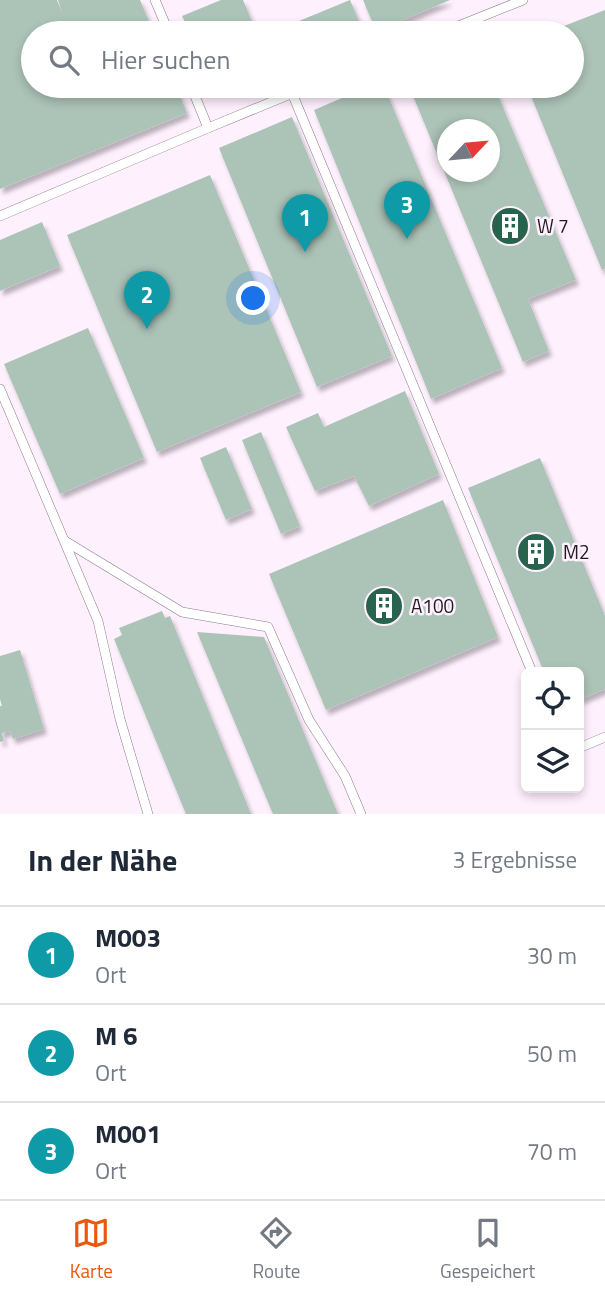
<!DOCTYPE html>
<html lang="de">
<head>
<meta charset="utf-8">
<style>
  :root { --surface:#fff; --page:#f2f2f3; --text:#1f2937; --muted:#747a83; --line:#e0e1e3; --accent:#ea580c }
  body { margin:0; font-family:"Titillium Web",sans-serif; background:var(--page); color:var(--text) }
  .controls { position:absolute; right:21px; bottom:21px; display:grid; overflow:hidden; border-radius:10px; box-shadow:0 4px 10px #0003 }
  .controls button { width:63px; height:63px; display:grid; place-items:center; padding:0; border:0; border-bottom:2px solid var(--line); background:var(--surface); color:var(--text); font:35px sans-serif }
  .compass { position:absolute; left:437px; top:119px; width:63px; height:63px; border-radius:50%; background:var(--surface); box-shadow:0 4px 10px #0003; rotate:64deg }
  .you { position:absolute; left:254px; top:299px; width:24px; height:24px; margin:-18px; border:5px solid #fff; border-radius:50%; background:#1a73e8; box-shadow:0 0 0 10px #1a73e833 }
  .badge { display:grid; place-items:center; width:46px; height:46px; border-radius:50%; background:var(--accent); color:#fff; font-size:23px; font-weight:700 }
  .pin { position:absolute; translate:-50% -58px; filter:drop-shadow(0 2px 4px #0008) }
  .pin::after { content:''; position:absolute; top:37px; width:24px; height:21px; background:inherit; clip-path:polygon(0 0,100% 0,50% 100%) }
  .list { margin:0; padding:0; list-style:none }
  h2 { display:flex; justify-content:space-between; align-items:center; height:91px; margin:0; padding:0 28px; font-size:30px }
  h2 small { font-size:23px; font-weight:400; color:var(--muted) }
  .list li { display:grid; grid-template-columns:46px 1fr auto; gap:21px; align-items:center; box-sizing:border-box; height:98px; padding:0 28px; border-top:2px solid var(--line) }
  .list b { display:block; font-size:26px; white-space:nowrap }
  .list p { margin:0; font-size:23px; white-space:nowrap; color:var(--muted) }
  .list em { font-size:23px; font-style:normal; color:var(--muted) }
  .icon { flex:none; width:38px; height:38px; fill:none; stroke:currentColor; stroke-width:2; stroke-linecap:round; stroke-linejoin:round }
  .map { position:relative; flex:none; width:605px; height:814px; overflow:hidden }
  .search { position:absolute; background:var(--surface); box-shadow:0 4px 10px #0003; left:21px; right:21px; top:21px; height:77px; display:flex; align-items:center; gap:18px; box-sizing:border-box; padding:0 24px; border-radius:38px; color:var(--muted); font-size:26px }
  .sheet { height:385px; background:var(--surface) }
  nav { display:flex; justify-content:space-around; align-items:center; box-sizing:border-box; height:98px; border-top:2px solid var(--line); background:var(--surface); font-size:19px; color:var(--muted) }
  nav a { display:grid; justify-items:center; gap:4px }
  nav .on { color:var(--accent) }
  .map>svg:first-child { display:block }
  .building { fill:#acc3b8; fill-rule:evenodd; filter:url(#shadow) }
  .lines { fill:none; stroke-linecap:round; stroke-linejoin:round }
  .lane-casing { stroke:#8b7b8a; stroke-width:10 }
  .lane { stroke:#fff; stroke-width:9 }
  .labels { text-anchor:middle; stroke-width:5; stroke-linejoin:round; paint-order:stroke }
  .poi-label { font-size:19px; fill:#211b21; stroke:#fef0fd; text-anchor:start }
</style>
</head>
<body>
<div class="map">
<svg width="605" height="814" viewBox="0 0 605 814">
  <defs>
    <filter id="shadow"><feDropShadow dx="3" dy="5" stdDeviation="2" flood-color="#0004"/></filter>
  </defs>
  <rect width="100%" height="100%" fill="#fef0fd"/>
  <g class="building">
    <polygon points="0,0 57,0 64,17 58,0 140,0 154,33 33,33 33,86 176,86 187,113 0,189"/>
    <polygon points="221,0 243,0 256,31 250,33 190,33 182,16"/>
    <polygon points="350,0 364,33 279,33 277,30"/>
    <polygon points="363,0 450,0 384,28 382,23 374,26"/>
    <polygon points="605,10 605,269 602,270 527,86 572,86 572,33 546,33"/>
    <polygon points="370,86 384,86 502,368 431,399 314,110"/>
    <path d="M424,86H494L576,280L528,299L549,351L523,362L411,91ZM448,130H490V172H448Z"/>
    <polygon points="292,117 392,356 317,387 219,148"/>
    <polygon points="210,175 301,392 157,452 67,235"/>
    <polygon points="42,222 60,266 0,291 0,240"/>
    <polygon points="88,328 144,458 60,494 4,364"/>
    <polygon points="405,391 439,474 369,506 354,476 315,491 286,427 318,413 324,427"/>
    <polygon points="261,432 300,526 281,534 242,440"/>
    <polygon points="226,447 252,509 226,520 200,458"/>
    <polygon points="540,458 605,616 605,689 579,700 579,672 544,672 468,488"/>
    <polygon points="443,500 498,637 326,710 269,574"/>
    <polygon points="162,611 165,618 170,616 251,814 186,814 114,639 122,635 119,628"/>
    <polygon points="197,632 264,637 338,814 273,814"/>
    <polygon points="20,650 44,729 13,739 10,731 2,733 4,741 0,742 0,706 2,706 0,699 0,656"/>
  </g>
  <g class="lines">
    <defs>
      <g id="lane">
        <polyline points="155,0 169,33"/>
        <polyline points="441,33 523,0"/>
        <polyline points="191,86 208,128 310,86"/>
        <polyline points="292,93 532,672"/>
        <polyline points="0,216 208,128"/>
        <polyline points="0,389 98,621 120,719 148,814"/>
        <polyline points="65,541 182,612 268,627 309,720 345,776 361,814"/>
        <polyline points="579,748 605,737"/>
      </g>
    </defs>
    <use href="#lane" class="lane-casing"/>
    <use href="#lane" class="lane"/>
  </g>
  <defs>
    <symbol id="building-disc" viewBox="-11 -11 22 22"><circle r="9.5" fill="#28634d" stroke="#fef0fd"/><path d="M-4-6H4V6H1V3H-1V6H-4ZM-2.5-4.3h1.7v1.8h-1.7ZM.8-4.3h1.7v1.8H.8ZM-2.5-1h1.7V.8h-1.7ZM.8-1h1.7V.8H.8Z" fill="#fff"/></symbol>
  </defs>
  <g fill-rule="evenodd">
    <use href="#building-disc" x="488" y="204" width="44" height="44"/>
    <use href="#building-disc" x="514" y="530" width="44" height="44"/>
    <use href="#building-disc" x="362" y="584" width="44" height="44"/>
  </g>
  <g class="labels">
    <g class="poi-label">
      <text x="537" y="233">W 7</text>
      <text x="563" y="559">M2</text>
      <text x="411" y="613">A100</text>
    </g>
  </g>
</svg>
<div class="controls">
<button><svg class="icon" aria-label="locate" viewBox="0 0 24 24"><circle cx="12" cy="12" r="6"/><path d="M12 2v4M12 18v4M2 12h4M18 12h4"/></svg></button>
<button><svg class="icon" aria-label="layers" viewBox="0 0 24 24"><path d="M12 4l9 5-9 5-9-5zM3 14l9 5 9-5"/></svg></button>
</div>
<svg class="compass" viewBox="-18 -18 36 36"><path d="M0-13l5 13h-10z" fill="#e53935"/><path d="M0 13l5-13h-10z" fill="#747a83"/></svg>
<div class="you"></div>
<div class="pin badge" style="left:305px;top:252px;background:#0f9aa8">1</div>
<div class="pin badge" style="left:147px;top:329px;background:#0f9aa8">2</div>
<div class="pin badge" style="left:407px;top:239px;background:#0f9aa8">3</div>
<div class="search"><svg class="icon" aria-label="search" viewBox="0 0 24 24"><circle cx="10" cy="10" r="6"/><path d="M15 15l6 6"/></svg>Hier suchen</div>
</div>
<section class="sheet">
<h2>In der Nähe<small>3 Ergebnisse</small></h2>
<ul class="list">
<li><span class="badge" style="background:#0f9aa8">1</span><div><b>M003</b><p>Ort</p></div><em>30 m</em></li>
<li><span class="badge" style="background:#0f9aa8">2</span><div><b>M 6</b><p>Ort</p></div><em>50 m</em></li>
<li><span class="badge" style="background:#0f9aa8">3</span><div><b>M001</b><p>Ort</p></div><em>70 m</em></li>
</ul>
</section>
<nav>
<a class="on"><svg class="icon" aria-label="map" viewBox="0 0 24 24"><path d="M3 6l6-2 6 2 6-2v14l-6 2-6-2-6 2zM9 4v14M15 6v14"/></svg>Karte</a>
<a><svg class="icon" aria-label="directions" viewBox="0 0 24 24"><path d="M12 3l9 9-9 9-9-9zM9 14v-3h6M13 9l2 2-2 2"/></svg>Route</a>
<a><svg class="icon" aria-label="saved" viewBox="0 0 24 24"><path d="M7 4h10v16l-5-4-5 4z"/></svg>Gespeichert</a>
</nav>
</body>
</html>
